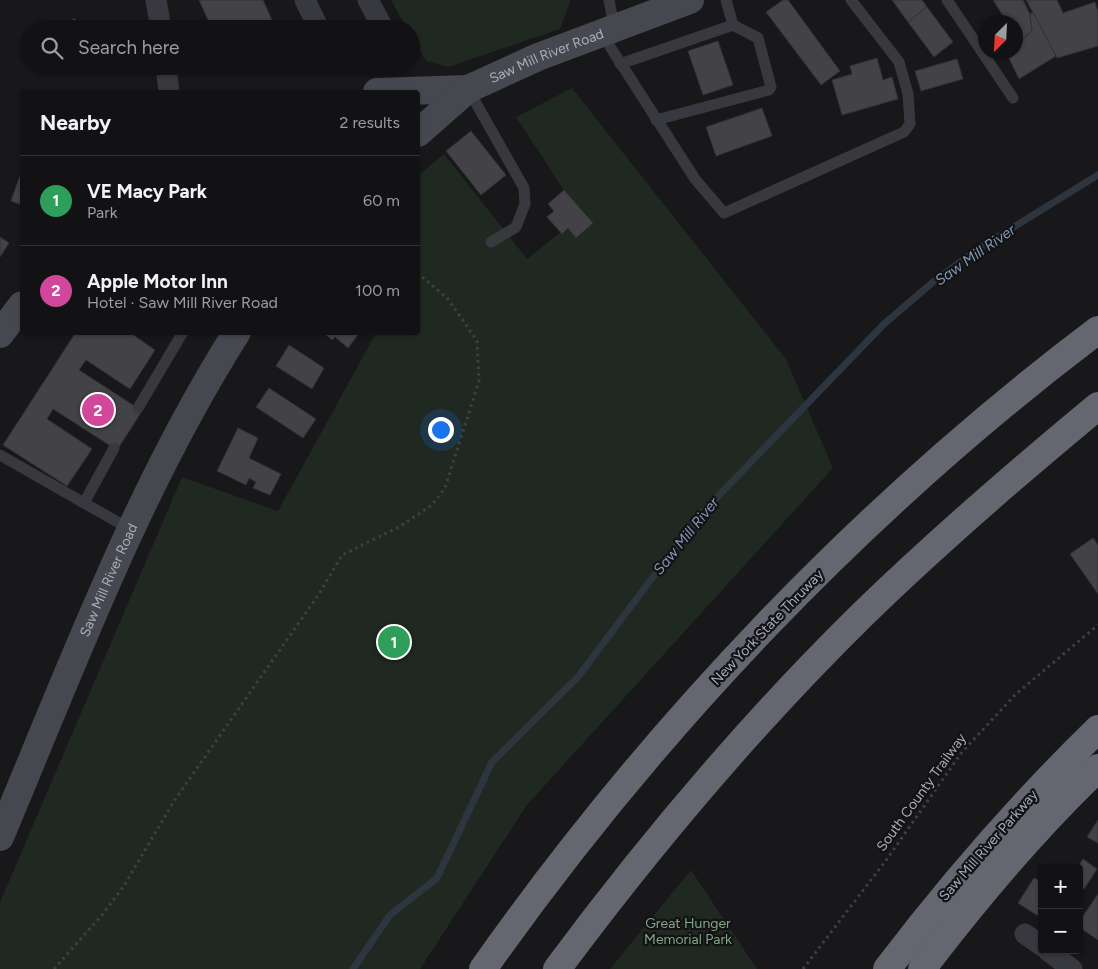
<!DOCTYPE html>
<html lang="en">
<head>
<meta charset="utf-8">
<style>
  :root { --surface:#121114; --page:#1b1a1d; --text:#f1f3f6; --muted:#9c9da0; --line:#313134; --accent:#2563eb }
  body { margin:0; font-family:Figtree,sans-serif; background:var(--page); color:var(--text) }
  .controls { position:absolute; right:15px; bottom:15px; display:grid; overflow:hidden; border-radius:5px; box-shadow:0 1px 4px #0004 }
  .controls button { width:45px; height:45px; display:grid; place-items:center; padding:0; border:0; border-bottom:1px solid var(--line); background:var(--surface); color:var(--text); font:25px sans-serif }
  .compass { position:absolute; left:978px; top:15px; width:45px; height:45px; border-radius:50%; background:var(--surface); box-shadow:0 1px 4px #0004; rotate:204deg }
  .you { position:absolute; left:440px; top:429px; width:18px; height:18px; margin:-12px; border:4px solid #fff; border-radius:50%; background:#1a73e8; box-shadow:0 0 0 8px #1a73e833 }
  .badge { display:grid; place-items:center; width:32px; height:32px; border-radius:50%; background:var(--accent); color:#fff; font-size:16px; font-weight:700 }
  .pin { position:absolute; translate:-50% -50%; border:2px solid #fff; box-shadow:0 1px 5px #0006 }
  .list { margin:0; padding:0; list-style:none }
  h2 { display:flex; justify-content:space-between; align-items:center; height:65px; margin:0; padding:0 20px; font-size:21px }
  h2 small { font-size:16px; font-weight:400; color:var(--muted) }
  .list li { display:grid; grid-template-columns:32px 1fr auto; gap:15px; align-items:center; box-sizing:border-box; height:90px; padding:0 20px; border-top:1px solid var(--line) }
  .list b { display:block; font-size:19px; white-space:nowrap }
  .list p { margin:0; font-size:16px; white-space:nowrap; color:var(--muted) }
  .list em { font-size:16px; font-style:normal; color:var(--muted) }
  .icon { flex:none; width:28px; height:28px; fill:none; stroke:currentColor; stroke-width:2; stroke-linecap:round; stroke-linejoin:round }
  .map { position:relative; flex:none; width:1098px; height:969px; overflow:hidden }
  .search { position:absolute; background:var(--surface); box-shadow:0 1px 4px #0004; left:20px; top:20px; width:400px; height:55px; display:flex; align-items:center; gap:12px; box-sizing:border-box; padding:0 18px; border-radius:28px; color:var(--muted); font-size:19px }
  .panel { position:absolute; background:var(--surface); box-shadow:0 1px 4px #0004; left:20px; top:90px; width:400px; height:245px; border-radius:5px }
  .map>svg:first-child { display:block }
  .green { fill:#1f2821 }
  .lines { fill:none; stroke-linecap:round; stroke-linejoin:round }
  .stream { stroke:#2d353e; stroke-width:7 }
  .building { fill:#424247; stroke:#323136 }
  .path { stroke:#3e4046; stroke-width:3; stroke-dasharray:2.5 4; stroke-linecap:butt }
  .lane { stroke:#38393f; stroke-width:11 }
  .street { stroke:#38393f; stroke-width:21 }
  .secondary { stroke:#46484f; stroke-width:28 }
  .highway { stroke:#646770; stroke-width:28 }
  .labels { text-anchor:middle; stroke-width:4.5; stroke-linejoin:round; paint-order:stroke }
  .street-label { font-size:14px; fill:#aaadba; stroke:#131215 }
  .park-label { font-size:14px; fill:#80a585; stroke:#131215 }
  .water-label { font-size:15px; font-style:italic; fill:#8099b5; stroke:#131215 }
</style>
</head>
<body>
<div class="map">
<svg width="1098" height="969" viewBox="0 0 1098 969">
  <rect width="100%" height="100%" fill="#18171a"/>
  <g class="green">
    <polygon points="391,0 571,0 560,29 448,67 426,61 411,35 411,29 407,29"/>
    <polygon points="572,88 786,359 833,468 527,805 420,969 0,969 0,902 182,477 278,511 376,333 418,332 418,176 444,154 527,259 581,216 516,117"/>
    <polygon points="691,870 757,969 610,969"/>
  </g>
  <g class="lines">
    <polyline class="stream" points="353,969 390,915 437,878 492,762 578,677 697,518 884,324 933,282 978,249 1098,175"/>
  </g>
  <g class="building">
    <polygon points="199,0 263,0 276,29 212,29"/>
    <polygon points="783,0 788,0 840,71 821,85 766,12"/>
    <polygon points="892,0 922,0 927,7 908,22"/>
    <polygon points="993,0 1023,0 1030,14 1032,31 1020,42 1016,36 1016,22 1007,22"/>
    <polygon points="1026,0 1057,0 1063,13 1095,2 1098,12 1098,46 1057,58"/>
    <polygon points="927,7 953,42 934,57 908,22"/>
    <polygon points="1033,12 1056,56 1019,79 1006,52 1016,52 1016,36 1020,42 1032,31 1030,14"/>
    <polygon points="74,18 83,29 61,29"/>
    <polygon points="718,41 733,85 703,95 688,51"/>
    <polygon points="877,58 883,80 892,77 898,99 842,115 832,80 852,74 850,66"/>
    <polygon points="957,59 963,79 921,91 915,71"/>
    <polygon points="762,108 772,136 716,156 706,127"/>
    <polygon points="471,131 506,175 481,195 446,151"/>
    <polygon points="22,170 22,205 11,201"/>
    <polygon points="564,190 593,223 576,238 568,228 562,234 547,217 554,211 548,204"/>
    <polygon points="0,237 9,243 0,257"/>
    <polygon points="76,332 129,332 155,350 130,389 86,360 79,370 142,411 117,450 53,409 47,419 92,449 67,486 3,445"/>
    <polygon points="323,332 360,332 348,348 335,337 332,340"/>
    <polygon points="289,345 324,368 312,389 276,366"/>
    <polygon points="269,388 316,419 303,438 256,407"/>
    <polygon points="238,428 258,438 249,458 281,474 270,495 253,488 256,482 249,478 246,485 217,471"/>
    <polygon points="1093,538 1098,545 1098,594 1070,554"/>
    <polygon points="1098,820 1098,843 1087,837"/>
    <polygon points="1083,859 1097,869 1084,889 1079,886 1079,868 1077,868"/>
    <polygon points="1034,878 1042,882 1042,909 1038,916 1018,903"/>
    <polygon points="1098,894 1098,940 1079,927 1079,922"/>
  </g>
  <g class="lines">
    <g class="path">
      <polyline points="54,969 103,914 125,884 174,801 319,594 342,555 399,527 432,505 445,488 479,381 477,341 448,299 418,273"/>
      <polyline points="803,969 887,859 962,752 1016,694 1098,625"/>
    </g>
    <g class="lane">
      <polyline points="609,0 614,27"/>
      <polyline points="947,0 1013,98"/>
      <polyline points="602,34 695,179 724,213 904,132 910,124 908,94 899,62 851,0"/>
      <polyline points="620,64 733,25 726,0"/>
      <polyline points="468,89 524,188 525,204 516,227 491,242"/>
      <polyline points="656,120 769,90 771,87 758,38 733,25"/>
      <polyline points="138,408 183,332"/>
      <polyline points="114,448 84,503 130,529"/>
      <polyline points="0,455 84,503"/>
    </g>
    <g class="street">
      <polyline points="156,0 161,29"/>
      <polyline points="305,0 319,29"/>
      <polyline points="368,0 382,26 371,29"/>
      <polyline points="166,66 169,92"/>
      <polyline points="1025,934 1042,946"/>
      <polyline points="1047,950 1072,969"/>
    </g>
    <g class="secondary">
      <polyline points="377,92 468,89"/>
      <path id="s1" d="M418,133L468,89L538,57L690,0"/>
      <polyline points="0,334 22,305"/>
      <path id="s2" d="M0,837C72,666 137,490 237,332"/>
    </g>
    <g class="highway">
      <path d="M483,969C653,728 862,508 1098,330"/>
      <path d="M557,969C650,844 751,724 862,615C938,541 1017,473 1098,406"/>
      <path d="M887,969C954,881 1019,806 1098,729"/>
      <path d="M922,969C976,898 1033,830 1098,768"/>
    </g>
  </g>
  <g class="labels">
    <g class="street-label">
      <text dy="5" stroke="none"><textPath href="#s1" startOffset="152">Saw Mill River Road</textPath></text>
      <text dy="5" stroke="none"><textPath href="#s2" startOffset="279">Saw Mill River Road</textPath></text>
      <text transform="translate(767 627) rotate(-46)" y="5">New York State Thruway</text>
      <text transform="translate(921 792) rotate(-54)" y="5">South County Trailway</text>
      <text transform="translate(988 845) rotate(-49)" y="5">Saw Mill River Parkway</text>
    </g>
    <g class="park-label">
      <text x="688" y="928">Great Hunger<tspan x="688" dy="16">Memorial Park</tspan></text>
    </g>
    <g class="water-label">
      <text transform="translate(975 255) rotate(-35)" y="5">Saw Mill River</text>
      <text transform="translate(686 536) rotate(-51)" y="5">Saw Mill River</text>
    </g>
  </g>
</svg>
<div class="controls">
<button>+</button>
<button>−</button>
</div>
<svg class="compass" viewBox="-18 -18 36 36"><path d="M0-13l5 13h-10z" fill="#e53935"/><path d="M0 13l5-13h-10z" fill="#9c9da0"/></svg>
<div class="you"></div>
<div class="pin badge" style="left:394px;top:642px;background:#2e9e5b">1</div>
<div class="pin badge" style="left:98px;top:410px;background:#d1479c">2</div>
<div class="search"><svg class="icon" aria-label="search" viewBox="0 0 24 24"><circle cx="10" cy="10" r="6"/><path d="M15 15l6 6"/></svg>Search here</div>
<section class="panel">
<h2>Nearby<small>2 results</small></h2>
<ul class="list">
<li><span class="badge" style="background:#2e9e5b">1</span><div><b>VE Macy Park</b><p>Park</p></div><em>60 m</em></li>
<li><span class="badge" style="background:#d1479c">2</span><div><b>Apple Motor Inn</b><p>Hotel · Saw Mill River Road</p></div><em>100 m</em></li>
</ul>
</section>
</div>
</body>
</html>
